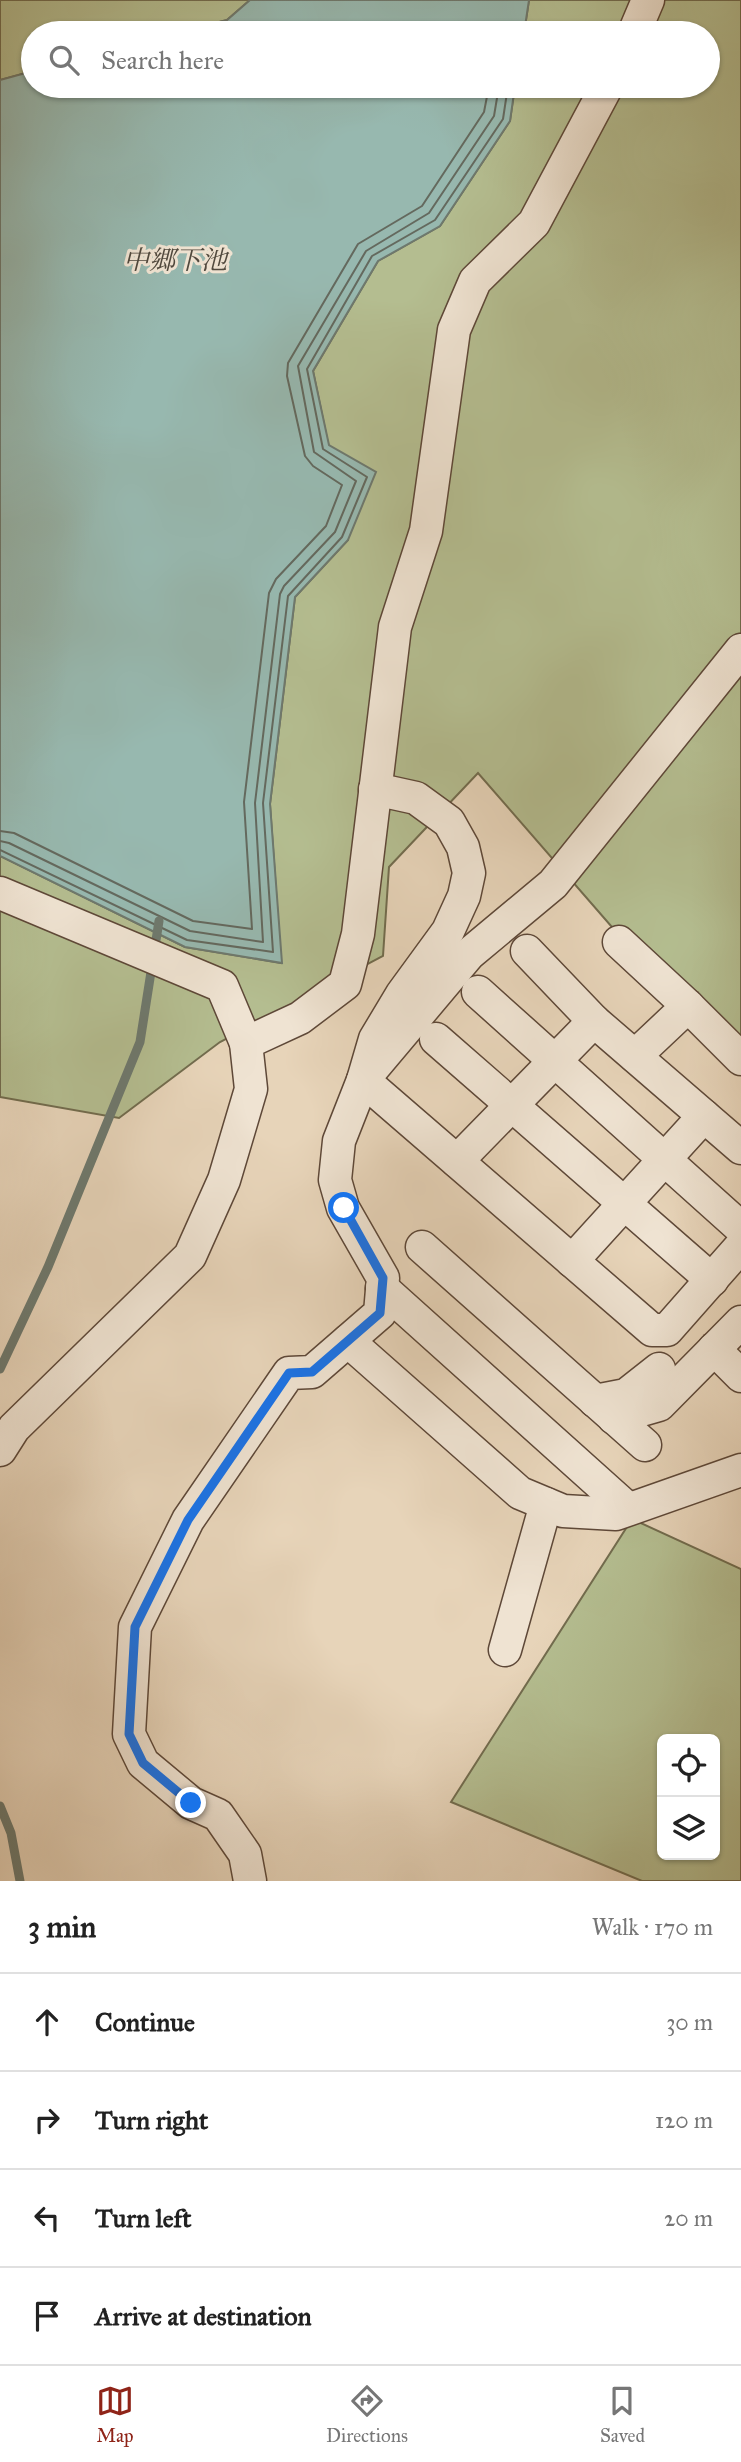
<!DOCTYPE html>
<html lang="en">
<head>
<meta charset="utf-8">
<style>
  :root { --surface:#fff; --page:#f6f6f6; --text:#222; --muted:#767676; --line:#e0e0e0; --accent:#8f2418 }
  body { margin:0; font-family:"IM FELL Great Primer","Noto Serif JP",serif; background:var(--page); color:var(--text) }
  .controls { position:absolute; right:21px; bottom:21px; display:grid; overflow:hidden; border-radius:10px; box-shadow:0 2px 5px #0004 }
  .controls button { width:63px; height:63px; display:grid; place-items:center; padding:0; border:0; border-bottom:2px solid var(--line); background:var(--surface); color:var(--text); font:35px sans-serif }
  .stop { position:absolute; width:21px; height:21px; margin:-16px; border:5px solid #1a73e8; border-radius:50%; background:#fff }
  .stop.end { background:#1a73e8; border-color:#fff; box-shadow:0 2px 7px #0008 }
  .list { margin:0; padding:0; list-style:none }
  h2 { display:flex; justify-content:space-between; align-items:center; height:91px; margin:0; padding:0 28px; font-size:30px }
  h2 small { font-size:23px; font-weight:400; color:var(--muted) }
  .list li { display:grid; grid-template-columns:46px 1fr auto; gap:21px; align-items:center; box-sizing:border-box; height:98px; padding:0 28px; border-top:2px solid var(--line) }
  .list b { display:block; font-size:26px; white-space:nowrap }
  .list em { font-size:23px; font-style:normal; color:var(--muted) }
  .icon { flex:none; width:38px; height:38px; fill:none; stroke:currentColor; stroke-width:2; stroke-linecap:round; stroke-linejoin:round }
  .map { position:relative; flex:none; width:741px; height:1881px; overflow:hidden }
  .search { position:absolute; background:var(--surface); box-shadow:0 2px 5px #0004; left:21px; right:21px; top:21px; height:77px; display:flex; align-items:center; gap:18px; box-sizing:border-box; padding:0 24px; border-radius:38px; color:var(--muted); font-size:26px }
  .sheet { height:483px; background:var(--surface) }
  nav { display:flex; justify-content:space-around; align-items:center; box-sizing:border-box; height:98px; border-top:2px solid var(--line); background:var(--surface); font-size:19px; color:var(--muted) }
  nav a { display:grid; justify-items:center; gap:4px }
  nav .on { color:var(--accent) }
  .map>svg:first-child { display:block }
  .green { fill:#b4bd90; stroke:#726c4e; stroke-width:2; fill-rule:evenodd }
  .water { fill:#97b8af; stroke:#6e796e; stroke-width:2 }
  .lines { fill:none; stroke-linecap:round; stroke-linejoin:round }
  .shore { stroke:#64695e; stroke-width:2 }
  .stream { stroke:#6e796e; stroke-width:9 }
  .minor-casing { stroke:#5e4838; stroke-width:35 }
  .minor { stroke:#efe3d2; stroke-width:32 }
  .route { stroke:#1a73e8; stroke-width:9 }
  .labels { text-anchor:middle; stroke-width:6; stroke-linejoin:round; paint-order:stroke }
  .water-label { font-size:26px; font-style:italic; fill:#50493e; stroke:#efe3d2 }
</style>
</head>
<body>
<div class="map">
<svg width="741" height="1881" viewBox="0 0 741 1881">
  <rect width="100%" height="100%" fill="#e7d4b9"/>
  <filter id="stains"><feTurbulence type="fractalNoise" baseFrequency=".00286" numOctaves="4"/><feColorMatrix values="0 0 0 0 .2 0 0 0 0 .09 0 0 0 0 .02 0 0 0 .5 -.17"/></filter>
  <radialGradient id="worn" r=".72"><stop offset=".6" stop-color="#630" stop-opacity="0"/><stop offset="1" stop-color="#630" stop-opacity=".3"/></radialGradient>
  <g class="green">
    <polygon points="0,0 250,0 227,20 177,33 33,33 33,71 0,80"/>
    <polygon points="529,0 741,0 741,1038 618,934 478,773 389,867 383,956 220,1042 119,1118 0,1097 0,856 185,947 281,963 270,804 295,597 348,540 313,371 378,261 440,226 510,121 515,86 708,86 708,33 524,33"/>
    <path d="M632,1519L741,1569V1881H642L451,1802ZM662,1739H715V1855H662Z"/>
  </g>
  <g class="water">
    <polygon points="250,0 529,0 524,33 177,33 227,20"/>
    <polygon points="33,71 33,86 515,86 510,121 440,226 378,261 313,371 329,445 376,472 348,540 295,597 270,804 282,963 185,947 0,856 0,80"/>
  </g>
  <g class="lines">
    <g class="shore">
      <polyline points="0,831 14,833 193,921 252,929 244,802 269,593 276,579 326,526 342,485 313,466 305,456 287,376 288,363 358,244 422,206 484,112 489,86"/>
      <polyline points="0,841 9,843 190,931 263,942 255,803 280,594 284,586 335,532 356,481 314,452 298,366 366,251 429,213 494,116 499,86"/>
      <polyline points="0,850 187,940 273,952 263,803 288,596 342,537 367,477 323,449 307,369 372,256 435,220 503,119 508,86"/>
    </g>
    <g class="stream">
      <polyline points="0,1369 48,1267 140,1042 159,921"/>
      <polyline points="0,1806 11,1833 20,1881"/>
    </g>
    <defs>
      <g id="minor">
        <polyline points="634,33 648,0"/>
        <polyline points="375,789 416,798 449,822 463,847 469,873 464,896 448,931 402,994 375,1039 363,1080 652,1330 667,1330 741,1246"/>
        <polyline points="0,893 222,986 246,1043"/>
        <polyline points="619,942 688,1006 635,1056"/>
        <polyline points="527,951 594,1021 741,1148"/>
        <polyline points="478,992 741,1228"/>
        <polyline points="688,1006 741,1059"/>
        <polyline points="436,1039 712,1280"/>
        <polyline points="457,1161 594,1021"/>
        <polyline points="422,1247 645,1445"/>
        <polyline points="572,1261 704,1116"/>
        <polyline points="382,1288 628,1509"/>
        <polyline points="348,1341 520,1493 563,1511 616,1514 741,1470"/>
        <polyline points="714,1349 741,1376"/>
        <polyline points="595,1401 626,1395 659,1369"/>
        <polyline points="614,1418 659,1405 741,1322"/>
        <polyline points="0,1450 14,1428 190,1256 224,1180 251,1089 246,1043 300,1018 345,984 358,934 395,627 426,531 454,330 475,281 534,223 607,86"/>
        <polyline points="505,1650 546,1504"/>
        <polyline points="250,1881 245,1854 218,1815 191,1803 143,1763 129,1734 135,1627 188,1520 289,1373 312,1372 380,1313 383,1278 343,1208 335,1180 339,1141 363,1080 469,954 553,884 741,650"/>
      </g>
    </defs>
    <use href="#minor" class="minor-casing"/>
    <use href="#minor" class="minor"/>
  </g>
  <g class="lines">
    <polyline class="route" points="191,1803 143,1763 129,1734 135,1627 188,1520 289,1373 312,1372 380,1313 383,1278 344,1208"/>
  </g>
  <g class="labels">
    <g class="water-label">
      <text x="175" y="269">中郷下池</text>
    </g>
  </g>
  <rect width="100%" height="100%" filter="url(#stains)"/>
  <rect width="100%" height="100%" fill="url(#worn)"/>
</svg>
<div class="controls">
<button><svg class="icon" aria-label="locate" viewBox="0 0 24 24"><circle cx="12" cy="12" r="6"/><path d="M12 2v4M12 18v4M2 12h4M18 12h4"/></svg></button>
<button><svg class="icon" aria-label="layers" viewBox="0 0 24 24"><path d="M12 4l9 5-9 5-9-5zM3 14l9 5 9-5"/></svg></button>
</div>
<div class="stop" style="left:344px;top:1208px"></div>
<div class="stop end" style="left:191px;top:1803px"></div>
<div class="search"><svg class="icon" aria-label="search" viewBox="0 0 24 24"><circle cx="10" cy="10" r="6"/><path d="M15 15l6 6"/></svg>Search here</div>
</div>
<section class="sheet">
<h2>3 min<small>Walk · 170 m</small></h2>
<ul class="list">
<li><svg class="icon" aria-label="ahead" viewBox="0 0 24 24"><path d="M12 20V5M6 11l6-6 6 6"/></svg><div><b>Continue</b></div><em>30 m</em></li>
<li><svg class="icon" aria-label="right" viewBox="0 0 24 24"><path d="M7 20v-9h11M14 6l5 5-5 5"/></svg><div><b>Turn right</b></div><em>120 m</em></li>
<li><svg class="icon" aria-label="left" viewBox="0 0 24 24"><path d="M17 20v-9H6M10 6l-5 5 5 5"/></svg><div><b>Turn left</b></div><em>20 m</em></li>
<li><svg class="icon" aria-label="arrive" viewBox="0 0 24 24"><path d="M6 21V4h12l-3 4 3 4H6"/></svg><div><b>Arrive at destination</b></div></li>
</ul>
</section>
<nav>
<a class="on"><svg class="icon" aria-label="map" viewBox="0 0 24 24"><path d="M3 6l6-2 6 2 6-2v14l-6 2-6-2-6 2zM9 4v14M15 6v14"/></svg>Map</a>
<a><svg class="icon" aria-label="directions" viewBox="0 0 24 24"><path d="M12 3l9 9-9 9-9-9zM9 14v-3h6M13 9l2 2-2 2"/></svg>Directions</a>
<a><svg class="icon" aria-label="saved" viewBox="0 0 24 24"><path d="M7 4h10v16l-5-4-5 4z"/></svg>Saved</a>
</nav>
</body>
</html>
